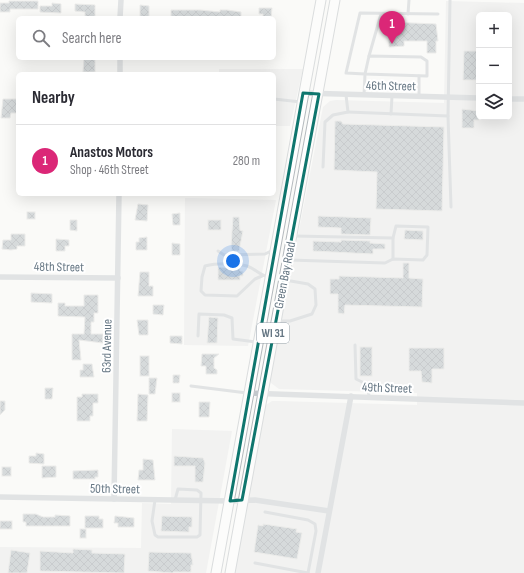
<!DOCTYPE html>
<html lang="en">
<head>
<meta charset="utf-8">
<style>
  :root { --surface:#fff; --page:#f7f7f7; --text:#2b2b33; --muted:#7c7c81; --line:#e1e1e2; --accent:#db2777 }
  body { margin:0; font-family:"Sofia Sans Condensed",sans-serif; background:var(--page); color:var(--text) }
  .controls { position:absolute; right:12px; top:12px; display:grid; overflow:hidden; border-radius:6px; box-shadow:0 4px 16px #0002 }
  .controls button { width:36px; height:36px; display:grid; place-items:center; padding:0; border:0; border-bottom:1px solid var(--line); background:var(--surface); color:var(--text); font:20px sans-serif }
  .you { position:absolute; left:233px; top:261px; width:14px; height:14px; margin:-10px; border:3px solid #fff; border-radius:50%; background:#1a73e8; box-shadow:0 0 0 6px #1a73e833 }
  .badge { display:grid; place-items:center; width:26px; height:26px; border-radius:50%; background:var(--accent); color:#fff; font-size:13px; font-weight:700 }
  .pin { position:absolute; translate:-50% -33px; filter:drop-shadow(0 1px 2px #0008) }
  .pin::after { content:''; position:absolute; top:21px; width:14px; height:12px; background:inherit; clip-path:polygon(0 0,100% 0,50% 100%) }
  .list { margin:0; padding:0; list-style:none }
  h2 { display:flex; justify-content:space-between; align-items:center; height:52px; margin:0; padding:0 16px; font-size:17px }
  h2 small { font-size:13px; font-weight:400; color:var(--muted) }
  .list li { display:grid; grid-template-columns:26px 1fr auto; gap:12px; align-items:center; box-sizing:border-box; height:72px; padding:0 16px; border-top:1px solid var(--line) }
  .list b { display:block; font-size:15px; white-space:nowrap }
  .list p { margin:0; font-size:13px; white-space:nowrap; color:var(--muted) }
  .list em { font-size:13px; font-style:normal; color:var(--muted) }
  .icon { flex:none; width:22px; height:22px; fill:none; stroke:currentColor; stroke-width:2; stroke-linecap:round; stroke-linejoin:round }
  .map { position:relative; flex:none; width:524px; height:573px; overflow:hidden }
  .search { position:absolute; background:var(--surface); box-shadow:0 4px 16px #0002; left:16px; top:16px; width:260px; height:44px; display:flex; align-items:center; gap:10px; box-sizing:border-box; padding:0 14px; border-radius:6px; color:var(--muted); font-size:15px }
  .panel { position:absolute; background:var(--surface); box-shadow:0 4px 16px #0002; left:16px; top:72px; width:260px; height:124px; border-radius:6px }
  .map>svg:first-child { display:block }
  .built { fill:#e8e9e9; fill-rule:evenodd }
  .building { fill:url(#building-cross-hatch); stroke:#dcdcda }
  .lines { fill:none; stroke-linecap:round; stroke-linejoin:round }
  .primary-casing { stroke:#b5babe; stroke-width:11 }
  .lane { stroke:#c3c8cc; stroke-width:3 }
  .street { stroke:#c3c8cc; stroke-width:5.5 }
  .primary { stroke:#fff; stroke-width:9 }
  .marked { fill:none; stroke:#0f766e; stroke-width:3; stroke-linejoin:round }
  .labels { text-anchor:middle; stroke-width:4; stroke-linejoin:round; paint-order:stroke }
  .shield { fill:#fff; stroke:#939fa8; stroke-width:1 }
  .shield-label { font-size:12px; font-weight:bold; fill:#657683 }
  .street-label { font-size:13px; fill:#657683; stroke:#fff }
</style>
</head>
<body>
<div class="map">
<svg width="524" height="573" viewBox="0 0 524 573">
  <defs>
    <pattern id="building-cross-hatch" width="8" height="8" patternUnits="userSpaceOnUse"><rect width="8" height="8" fill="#aab3b9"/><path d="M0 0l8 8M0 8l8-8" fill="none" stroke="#8e969c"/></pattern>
  </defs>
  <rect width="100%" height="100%" fill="#fafaf8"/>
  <g class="built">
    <path d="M446,1L524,3V573H234L266,405L272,401H278L417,405V393L279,389L271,383L270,379L323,107L330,101L336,100L444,103ZM479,15H509V117H479Z"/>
    <polygon points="219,69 303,69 290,126 274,126 274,74 219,74"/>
    <polygon points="185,198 276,200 248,346 184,345"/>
    <polygon points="172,429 232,431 206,573 0,573 0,547 141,548 142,503 171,504"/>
  </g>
  <g class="building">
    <polygon points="9,1 38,1 38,9 10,9 10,12 0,12 0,3 9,3"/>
    <polygon points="52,3 61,4 61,13 40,12 40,6 52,6"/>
    <polygon points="75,4 95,5 95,18 85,18 85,12 75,11"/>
    <polygon points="140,5 149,6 149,17 140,18"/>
    <polygon points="259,8 272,8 271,18 263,18 263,14 259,14"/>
    <polygon points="171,10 200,10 220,12 220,10 227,10 241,12 241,18 171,18"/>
    <polygon points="389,22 436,24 438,41 436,41 436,53 427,53 427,41 404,41 404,46 389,47"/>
    <polygon points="464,51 479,51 479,80 463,80"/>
    <polygon points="84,58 95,59 95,72 83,72"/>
    <polygon points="3,99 17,99 17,113 11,113 10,118 1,118"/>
    <polygon points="462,109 479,111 479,120 474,120 474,128 462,128"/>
    <polygon points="335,121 341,121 343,124 444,127 442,211 376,209 377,172 334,170"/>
    <polygon points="138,204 148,205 147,221 135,220"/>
    <rect x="27" y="212" width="8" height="7"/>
    <polygon points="180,213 180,225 173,225 172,214"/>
    <polygon points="318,216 371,218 370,235 341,234 341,228 318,227"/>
    <polygon points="233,217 239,217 240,230 243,231 239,251 232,251 231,246"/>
    <polygon points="70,220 77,220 77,231 70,230"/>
    <rect x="208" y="220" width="13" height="10"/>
    <polygon points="405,230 423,231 423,240 404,239"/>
    <polygon points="11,234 25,234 25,246 17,246 17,249 11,250 2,249 3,240 11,240"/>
    <polygon points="147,237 147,250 136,250 136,242 139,242 139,238"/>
    <polygon points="56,239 69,240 69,246 65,246 65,251 56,251"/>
    <polygon points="341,240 370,241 370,243 385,244 385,249 373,249 373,254 313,251 313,241 341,242"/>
    <polygon points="172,243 180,244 180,255 172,255"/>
    <polygon points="403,263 409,263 409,278 423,279 422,307 345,305 344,314 338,313 338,294 330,294 330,279 339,279 339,276 403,278"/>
    <polygon points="218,267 240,268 240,271 243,271 243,276 240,276 240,280 218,280"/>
    <polygon points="140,272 149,272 149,286 153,286 153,296 138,296"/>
    <polygon points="31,293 52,294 52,303 31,302"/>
    <polygon points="84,295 98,295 98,313 94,313 94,322 91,322 91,334 103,334 103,343 79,340 81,360 72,360 72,334 84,334 85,317 58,316 58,303 65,303 65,306 84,306"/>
    <polygon points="153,305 164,305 163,315 153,314"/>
    <polygon points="209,317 218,318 217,343 207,343"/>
    <polygon points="137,320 148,320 148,335 139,335"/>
    <polygon points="170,336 182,336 182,344 170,343"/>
    <rect x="360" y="347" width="12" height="29"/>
    <polygon points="409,348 444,348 444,369 432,369 432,383 422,382 421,371 409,371"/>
    <polygon points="202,354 219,354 214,358 214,368 217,370 217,374 206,374 206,366 201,366"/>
    <rect x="140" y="356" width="9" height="20"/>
    <polygon points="83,364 92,364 94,377 80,377 80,370 83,370"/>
    <polygon points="173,375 180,375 179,383 173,383"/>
    <polygon points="149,378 157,378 155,394 149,394"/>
    <polygon points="45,388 53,388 52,399 45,399"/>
    <rect x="172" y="393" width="8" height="9"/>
    <polygon points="82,394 98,394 98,403 93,403 93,416 90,416 90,421 77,421 77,397 82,397"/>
    <polygon points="138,394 148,395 147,421 137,421"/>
    <polygon points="0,401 5,401 5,410 0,415"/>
    <polygon points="199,402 210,402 209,417 199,417"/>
    <polygon points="36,453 44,454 44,464 29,463 29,456 36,456"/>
    <polygon points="174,456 203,458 205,463 203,482 195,482 195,466 174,466"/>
    <polygon points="143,459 153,460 155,480 138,480 139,470 143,470"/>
    <polygon points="42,466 56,466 56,477 42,478"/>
    <rect x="2" y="467" width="9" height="9"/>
    <polygon points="98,470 98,477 95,477 95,479 73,479 73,471"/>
    <polygon points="23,514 36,514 43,517 55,517 55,515 70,516 70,526 26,526 26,522 23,522"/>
    <polygon points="85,516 99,516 99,519 103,519 103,528 85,528"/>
    <polygon points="115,516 134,518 134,527 118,527 118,523 114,523"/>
    <polygon points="162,516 192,517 192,527 189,527 189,532 186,532 161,531"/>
    <rect x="0" y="521" width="12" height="8"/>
    <polygon points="263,524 297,529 296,532 302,533 297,559 254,552 258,525 263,526"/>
    <rect x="80" y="529" width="6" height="9"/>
    <polygon points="73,549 92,550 92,553 125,554 124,573 40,571 40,551 73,553"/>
    <polygon points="11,550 30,553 27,573 8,573"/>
    <polygon points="149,552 191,553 193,565 191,565 191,572 173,572 173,573 148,571"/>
  </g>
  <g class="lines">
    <defs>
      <g id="primary">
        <polyline points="216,573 321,0"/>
        <polyline points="230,573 335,0"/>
      </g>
    </defs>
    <use href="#primary" class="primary-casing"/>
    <g class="lane">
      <polyline points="408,14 409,0"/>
      <polygon points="369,56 421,57 427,61 427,76 365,74"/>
      <polyline points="369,56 381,14"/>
      <polyline points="419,76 419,96"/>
      <polyline points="364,95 365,74 346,73 360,13 438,14"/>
      <polyline points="274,109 274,99 301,102"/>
      <polyline points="348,112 448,116 451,207"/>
      <polyline points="391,114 392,96"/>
      <polyline points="448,116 450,0"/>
      <polyline points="323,167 325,122 333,115 348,112 346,95"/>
      <polyline points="393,238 393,259"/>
      <polyline points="218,251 224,255 265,254 273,250"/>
      <polyline points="289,260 385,263 393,259 423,260 427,255 428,227 396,226 393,238 294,236"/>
      <path d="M262,276L255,279L237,296L205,295L201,291L202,277L205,266C216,263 235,263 247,266C256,269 260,276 270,277"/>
      <polyline points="277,321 290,321 312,314 316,305 315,289 308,284 285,280"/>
      <polyline points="198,336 199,314 224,315 232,318 233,339 256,342"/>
      <polyline points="355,345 356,379 368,385 369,397"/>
      <polyline points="191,386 247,393"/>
      <polyline points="155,500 152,521 155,535 158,537 197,537 200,535 201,493 197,490 178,489 175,500"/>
      <polyline points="265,512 308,520 315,524 316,531 308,573"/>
      <polyline points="255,563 308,573"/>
    </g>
    <g class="street">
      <polyline points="120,18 121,0"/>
      <polyline points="120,74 120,58"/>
      <polyline points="303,93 479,98"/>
      <polyline points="509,99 524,99"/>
      <polyline points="0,277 118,278"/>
      <polyline points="249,393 524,403"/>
      <polyline points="0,497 230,501 255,500 329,511"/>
      <polyline points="114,499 119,194"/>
      <polyline points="318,573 351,396"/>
    </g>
    <use href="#primary" class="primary"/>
  </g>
  <path d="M0 0H524V573H0ZM303,93L319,94L242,500L230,501Z" fill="#fafaf8" fill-opacity=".55" fill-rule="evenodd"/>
  <path class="marked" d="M303,93L319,94L242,500L230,501Z"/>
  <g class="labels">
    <rect class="shield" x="257" y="323" width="32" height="20" rx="3"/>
    <g class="shield-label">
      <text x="273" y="337">WI 31</text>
    </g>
    <g class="street-label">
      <text transform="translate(391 85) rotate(1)" y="5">46th Street</text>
      <text transform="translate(59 266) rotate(1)" y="5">48th Street</text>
      <text transform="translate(284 275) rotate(-79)" y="5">Green Bay Road</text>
      <text transform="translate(106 346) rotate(-89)" y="5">63rd Avenue</text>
      <text transform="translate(387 387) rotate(2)" y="5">49th Street</text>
      <text transform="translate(115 488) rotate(1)" y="5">50th Street</text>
    </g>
  </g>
</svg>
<div class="controls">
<button>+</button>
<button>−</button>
<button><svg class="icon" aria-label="layers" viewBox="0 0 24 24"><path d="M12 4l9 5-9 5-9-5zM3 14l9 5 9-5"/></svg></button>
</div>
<div class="you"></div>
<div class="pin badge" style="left:392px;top:44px">1</div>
<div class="search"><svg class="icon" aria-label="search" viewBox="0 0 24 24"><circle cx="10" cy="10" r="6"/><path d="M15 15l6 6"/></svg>Search here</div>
<section class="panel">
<h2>Nearby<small></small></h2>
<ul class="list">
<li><span class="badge">1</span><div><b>Anastos Motors</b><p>Shop · 46th Street</p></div><em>280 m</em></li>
</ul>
</section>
</div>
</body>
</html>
